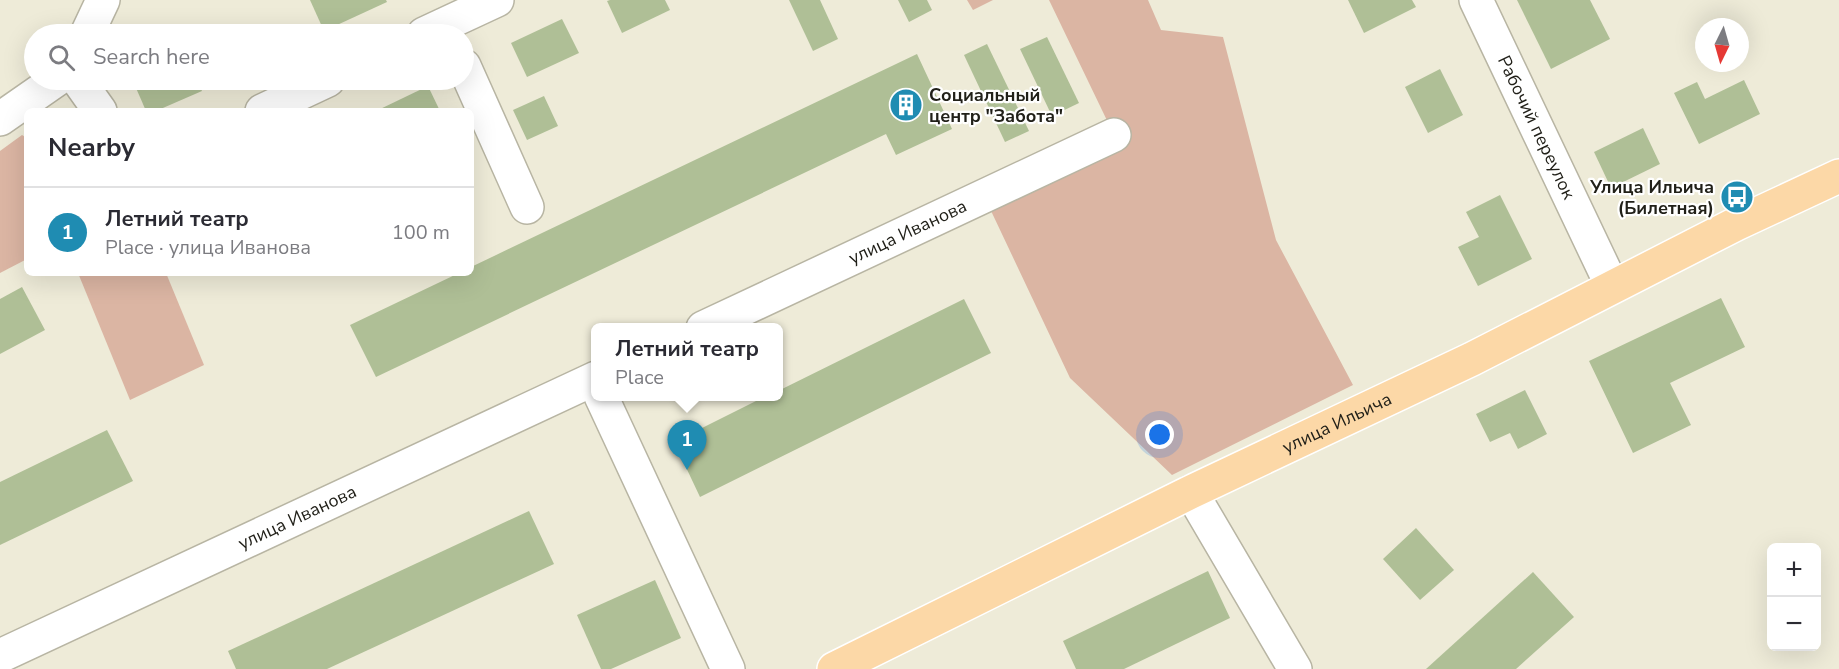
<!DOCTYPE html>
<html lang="en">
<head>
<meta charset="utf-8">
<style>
  :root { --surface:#fff; --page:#f7f7f7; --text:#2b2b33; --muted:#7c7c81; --line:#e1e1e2; --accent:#1f8cb2 }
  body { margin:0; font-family:"Nunito Sans",sans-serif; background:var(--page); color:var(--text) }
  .controls { position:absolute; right:18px; bottom:18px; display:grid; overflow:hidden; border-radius:9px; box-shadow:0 6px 24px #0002 }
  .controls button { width:54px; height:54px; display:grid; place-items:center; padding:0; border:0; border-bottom:2px solid var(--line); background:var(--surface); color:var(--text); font:30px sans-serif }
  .compass { position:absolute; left:1695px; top:18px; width:54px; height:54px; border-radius:50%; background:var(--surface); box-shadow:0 6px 24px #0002; rotate:185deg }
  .you { position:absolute; left:1160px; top:435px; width:21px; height:21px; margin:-15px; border:4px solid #fff; border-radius:50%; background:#1a73e8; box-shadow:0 0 0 9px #1a73e833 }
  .badge { display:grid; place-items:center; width:39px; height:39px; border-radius:50%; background:var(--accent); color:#fff; font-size:20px; font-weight:700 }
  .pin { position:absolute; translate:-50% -50px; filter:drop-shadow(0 2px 3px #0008) }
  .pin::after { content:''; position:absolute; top:32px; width:21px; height:18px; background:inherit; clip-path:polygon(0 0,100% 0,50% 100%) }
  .popup { position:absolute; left:591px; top:323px; width:192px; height:78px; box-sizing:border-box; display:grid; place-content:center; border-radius:9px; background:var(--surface); filter:drop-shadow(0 2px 4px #0005); font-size:20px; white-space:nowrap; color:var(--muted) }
  .popup b { font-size:22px; color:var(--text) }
  .popup::after { content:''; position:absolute; left:50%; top:100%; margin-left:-12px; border:12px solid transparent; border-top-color:var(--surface) }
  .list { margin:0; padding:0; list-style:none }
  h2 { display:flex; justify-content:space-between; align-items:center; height:78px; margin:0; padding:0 24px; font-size:26px }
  h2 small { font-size:20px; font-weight:400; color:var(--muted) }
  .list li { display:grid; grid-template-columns:39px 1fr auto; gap:18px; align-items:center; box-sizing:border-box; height:90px; padding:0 24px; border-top:2px solid var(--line) }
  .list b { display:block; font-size:22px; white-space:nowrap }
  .list p { margin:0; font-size:20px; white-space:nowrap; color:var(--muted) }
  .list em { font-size:20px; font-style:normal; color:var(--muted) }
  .icon { flex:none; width:33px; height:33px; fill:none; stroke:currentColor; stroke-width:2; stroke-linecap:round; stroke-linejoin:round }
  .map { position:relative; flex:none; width:1839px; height:669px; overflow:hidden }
  .search { position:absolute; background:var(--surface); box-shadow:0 6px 24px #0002; left:24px; top:24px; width:450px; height:66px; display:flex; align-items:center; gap:15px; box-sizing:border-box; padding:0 21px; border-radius:33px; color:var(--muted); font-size:22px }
  .panel { position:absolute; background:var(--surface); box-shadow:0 6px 24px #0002; left:24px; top:108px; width:450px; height:168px; border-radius:9px }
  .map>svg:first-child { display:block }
  .green { fill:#dbb5a3 }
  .building { fill:#afbf96 }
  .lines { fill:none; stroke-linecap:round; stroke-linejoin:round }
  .minor-casing { stroke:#b8b5a3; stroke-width:36 }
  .major-casing { stroke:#fff; stroke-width:36 }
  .minor { stroke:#fff; stroke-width:33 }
  .major { stroke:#fcd8a7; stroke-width:33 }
  .labels { text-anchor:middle; stroke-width:4.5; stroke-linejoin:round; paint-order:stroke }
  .poi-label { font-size:18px; font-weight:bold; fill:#212019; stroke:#fff; text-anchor:start }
  .street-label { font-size:18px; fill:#212019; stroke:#fff }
</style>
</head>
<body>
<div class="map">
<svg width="1839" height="669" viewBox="0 0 1839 669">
  <rect width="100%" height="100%" fill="#eeebd8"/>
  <g class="green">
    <polygon points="967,0 993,0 973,10"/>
    <polygon points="1049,0 1148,0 1161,30 1223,37 1276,240 1353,385 1172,475 1070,378 984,196 1114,135"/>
    <polygon points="22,135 27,138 27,259 0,273 0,151"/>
    <polygon points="78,273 166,273 204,365 130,400"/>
  </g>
  <g class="building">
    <polygon points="310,0 386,0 387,2 324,31"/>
    <polygon points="610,0 665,0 670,10 622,33 607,1"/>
    <polygon points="789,0 820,0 838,39 813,51"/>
    <polygon points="898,0 927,0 932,10 909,22"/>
    <polygon points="1348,0 1412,0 1416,7 1364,33"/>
    <polygon points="1517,0 1590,0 1610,39 1551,69"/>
    <polygon points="562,19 579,53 527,77 511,43"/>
    <polygon points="1047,37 1079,103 1052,116 1020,49"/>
    <polygon points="987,44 1029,131 1005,142 964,55"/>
    <polygon points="917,54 952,129 896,155 886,134 376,377 350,325 459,273 471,273 471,267"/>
    <polygon points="1440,69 1463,115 1428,133 1405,87"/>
    <polygon points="138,80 197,80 202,91 156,111 146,111 133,81"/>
    <polygon points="1744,80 1760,114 1699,144 1674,93 1697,82 1705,99"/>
    <polygon points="428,86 440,111 376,111"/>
    <polygon points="544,96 558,126 527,140 513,110"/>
    <polygon points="1643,128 1660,164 1611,188 1594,152"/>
    <polygon points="1500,195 1532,259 1478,286 1458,247 1479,237 1466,212"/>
    <polygon points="22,287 45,330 0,354 0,299"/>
    <polygon points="1721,298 1745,347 1670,383 1691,425 1633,453 1589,361"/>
    <polygon points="964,299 991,353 700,497 674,442 766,396 778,396 778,391"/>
    <polygon points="1525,390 1547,434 1518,449 1510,433 1490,442 1476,414"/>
    <polygon points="107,430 133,481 0,545 0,482"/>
    <polygon points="529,511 554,564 327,669 236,669 228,651"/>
    <polygon points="1416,528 1454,570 1420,600 1383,559"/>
    <polygon points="1208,571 1230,618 1124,669 1076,669 1063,641"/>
    <polygon points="1533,572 1574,617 1516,669 1426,669"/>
    <polygon points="655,580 681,638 611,669 601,669 577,615"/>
  </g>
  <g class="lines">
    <defs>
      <g id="minor">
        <path id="s1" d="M1476,0L1612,286"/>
        <polyline points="87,34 103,0"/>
        <polyline points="424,34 497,0"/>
        <polyline points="464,66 527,207"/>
        <polyline points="78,80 100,111"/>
        <polyline points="262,111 328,80"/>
        <polyline points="0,119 56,80"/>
        <path id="s2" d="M703,328L1114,135"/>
        <polyline points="601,396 728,669"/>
        <polyline points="1191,492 1295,669"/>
        <path id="s3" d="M0,656L596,378"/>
      </g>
      <g id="major">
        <path id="s4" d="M834,669L1191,492L1472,359L1736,224L1839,176"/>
      </g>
    </defs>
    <use href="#minor" class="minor-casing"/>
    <use href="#major" class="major-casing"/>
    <use href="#minor" class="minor"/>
    <use href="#major" class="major"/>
  </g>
  <defs>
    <symbol id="building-disc" viewBox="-11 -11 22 22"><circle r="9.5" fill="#1f8cb2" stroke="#fff"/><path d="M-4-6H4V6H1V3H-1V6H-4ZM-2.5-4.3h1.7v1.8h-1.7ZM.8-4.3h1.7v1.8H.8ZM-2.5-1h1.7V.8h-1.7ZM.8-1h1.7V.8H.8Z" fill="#fff"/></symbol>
    <symbol id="bus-disc" viewBox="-11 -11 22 22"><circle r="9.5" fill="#1f8cb2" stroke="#fff"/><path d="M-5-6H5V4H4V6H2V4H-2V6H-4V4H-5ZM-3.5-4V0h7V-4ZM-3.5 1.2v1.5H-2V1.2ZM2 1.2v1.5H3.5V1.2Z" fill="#fff"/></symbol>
  </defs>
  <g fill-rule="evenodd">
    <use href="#building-disc" x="887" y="86" width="38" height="38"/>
    <use href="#bus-disc" x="1718" y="178" width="38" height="38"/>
  </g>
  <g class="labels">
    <g class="poi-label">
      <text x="929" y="101">Социальный<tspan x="929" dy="21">центр "Забота"</tspan></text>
      <text x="1714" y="193" text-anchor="end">Улица Ильича<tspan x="1714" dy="21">(Билетная)</tspan></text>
    </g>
    <g class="street-label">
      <text dy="6" stroke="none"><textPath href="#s1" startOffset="141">Рабочий переулок</textPath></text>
      <text dy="6" stroke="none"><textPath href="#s2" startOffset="226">улица Иванова</textPath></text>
      <text dy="6" stroke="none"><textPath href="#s4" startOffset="560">улица Ильича</textPath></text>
      <text dy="6" stroke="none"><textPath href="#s3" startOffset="328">улица Иванова</textPath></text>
    </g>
  </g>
</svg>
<div class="controls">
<button>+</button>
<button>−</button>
</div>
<svg class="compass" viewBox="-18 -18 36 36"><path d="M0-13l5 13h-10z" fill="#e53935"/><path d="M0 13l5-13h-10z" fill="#7c7c81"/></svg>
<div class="you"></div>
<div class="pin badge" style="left:687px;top:470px">1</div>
<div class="popup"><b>Летний театр</b>Place</div>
<div class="search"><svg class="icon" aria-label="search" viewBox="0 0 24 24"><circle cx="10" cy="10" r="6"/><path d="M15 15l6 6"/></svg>Search here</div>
<section class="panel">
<h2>Nearby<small></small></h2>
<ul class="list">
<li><span class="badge">1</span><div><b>Летний театр</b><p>Place · улица Иванова</p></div><em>100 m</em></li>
</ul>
</section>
</div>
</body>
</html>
